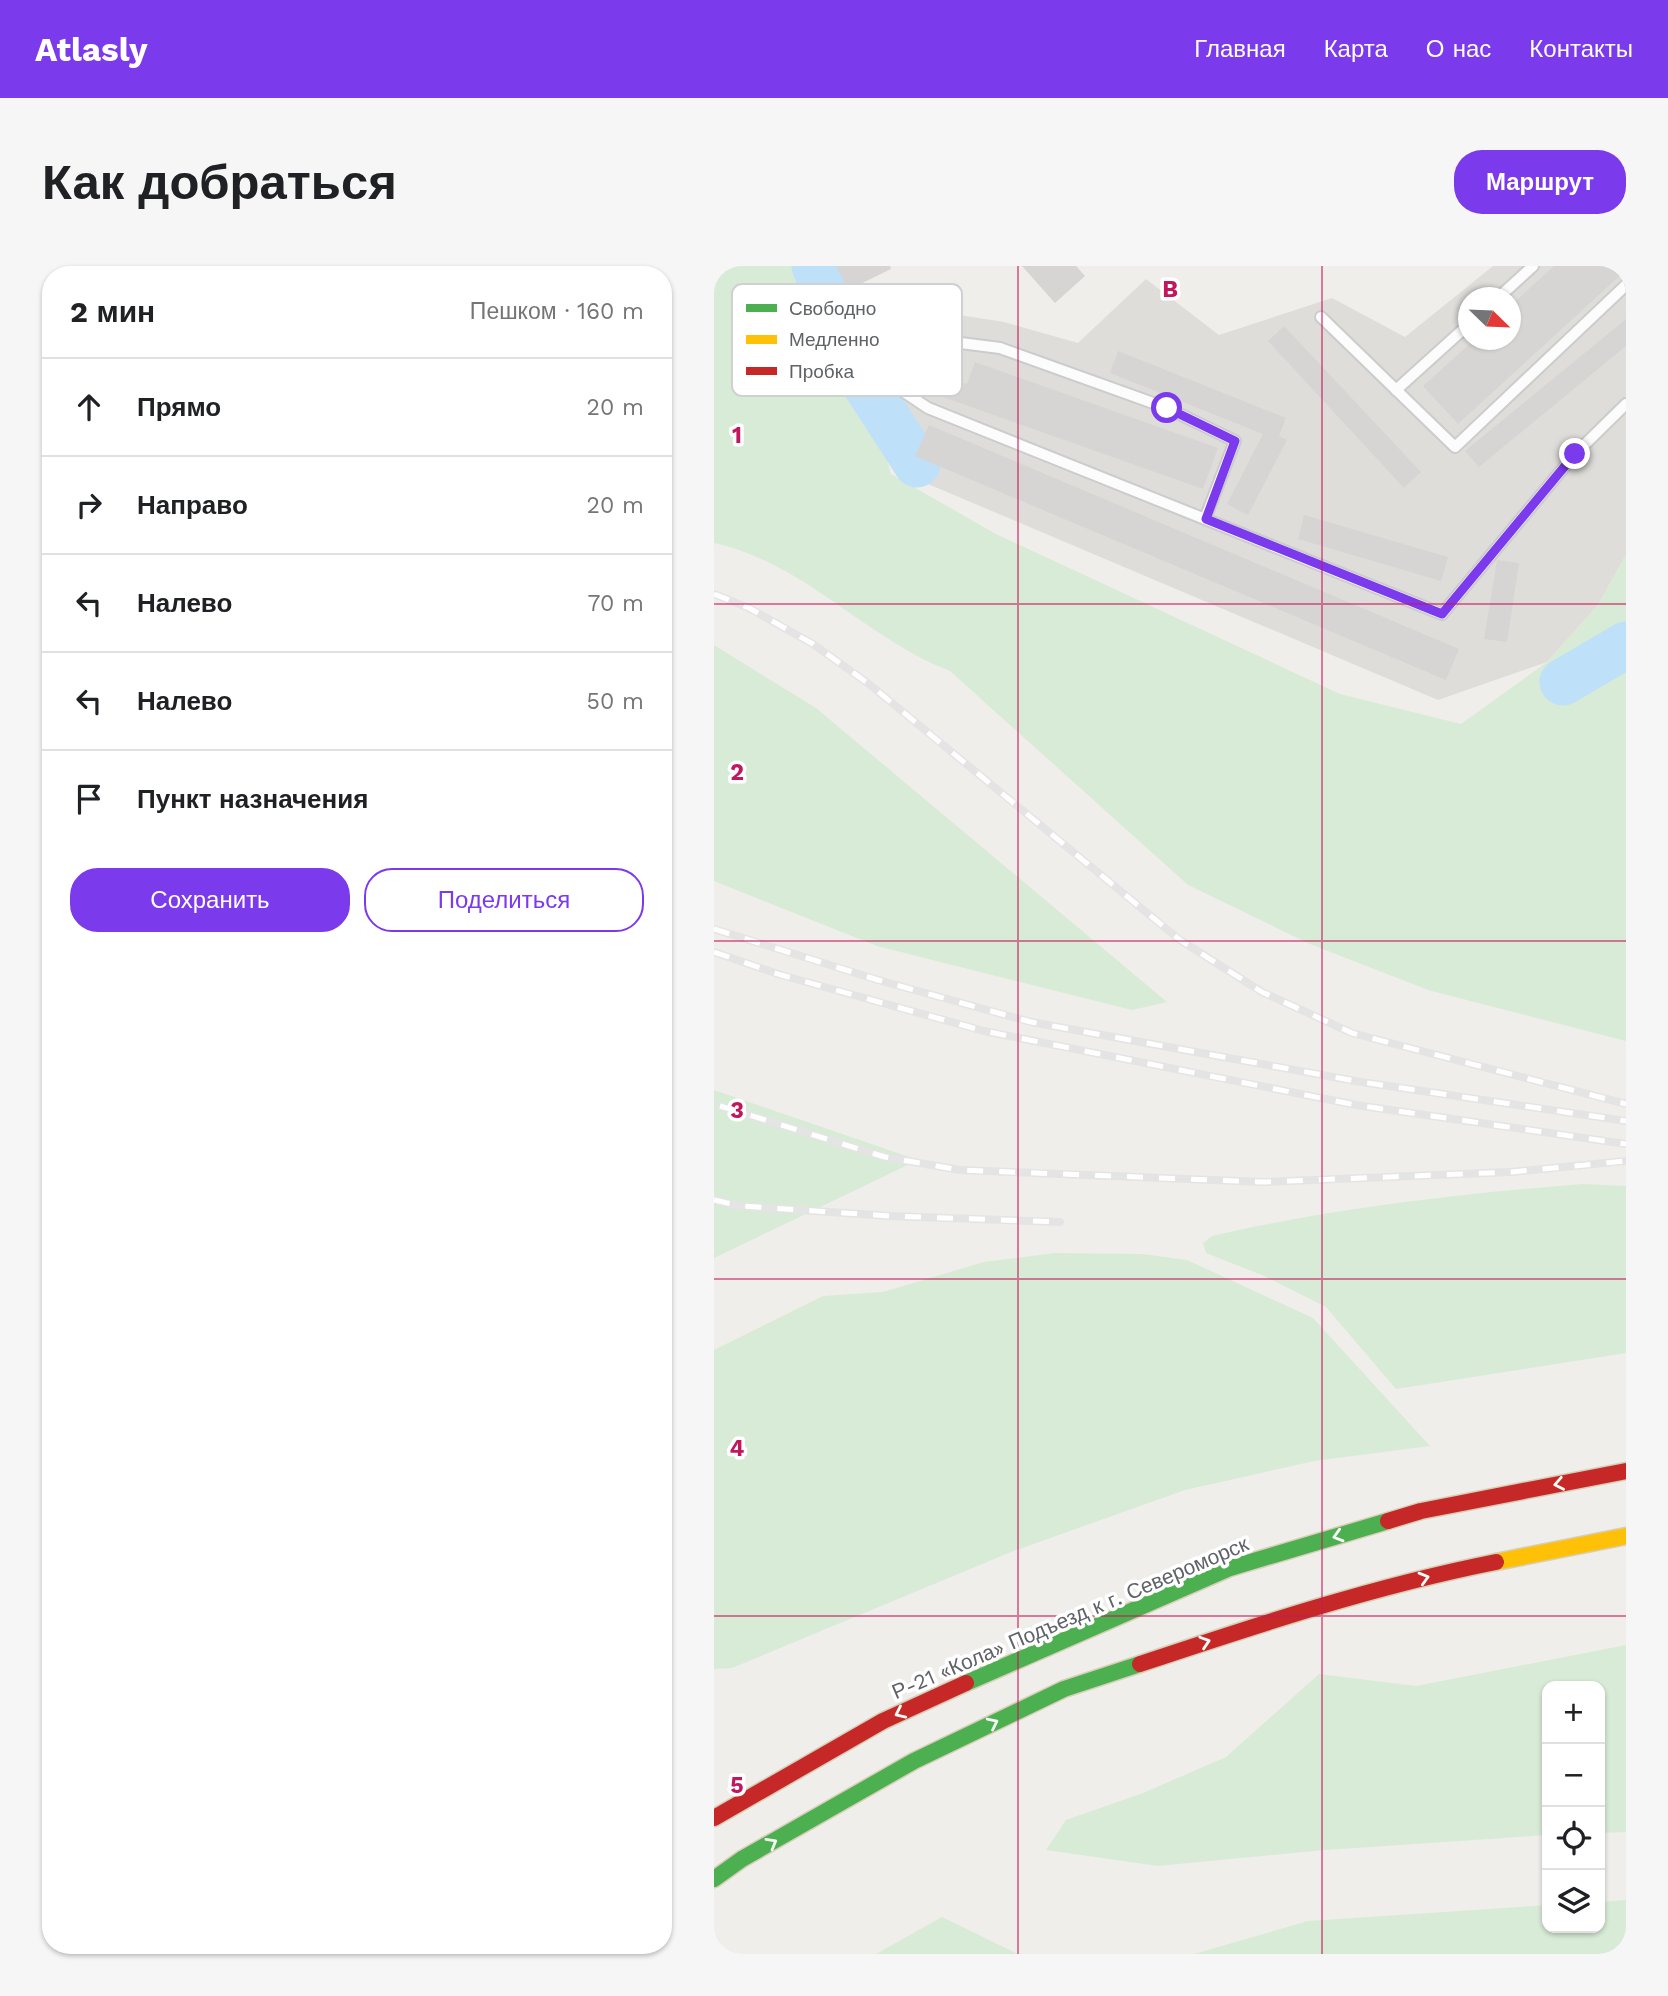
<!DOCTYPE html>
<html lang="ru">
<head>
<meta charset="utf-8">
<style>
  :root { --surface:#fff; --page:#f6f6f6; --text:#202124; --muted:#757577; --line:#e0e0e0; --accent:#7c3aed }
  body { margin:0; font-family:"Work Sans",sans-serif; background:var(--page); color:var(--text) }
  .controls { position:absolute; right:21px; bottom:21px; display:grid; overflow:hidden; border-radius:14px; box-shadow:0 2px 5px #0004 }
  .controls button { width:63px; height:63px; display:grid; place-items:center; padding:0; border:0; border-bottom:2px solid var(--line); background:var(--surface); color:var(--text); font:35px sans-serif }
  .compass { position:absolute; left:744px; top:21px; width:63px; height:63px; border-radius:50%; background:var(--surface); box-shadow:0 2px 5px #0004; rotate:113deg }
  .stop { position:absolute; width:21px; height:21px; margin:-16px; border:5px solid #7c3aed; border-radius:50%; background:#fff }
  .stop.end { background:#7c3aed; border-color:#fff; box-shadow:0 2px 7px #0008 }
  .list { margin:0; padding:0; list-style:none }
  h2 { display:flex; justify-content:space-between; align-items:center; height:91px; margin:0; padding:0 28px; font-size:30px }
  h2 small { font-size:23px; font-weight:400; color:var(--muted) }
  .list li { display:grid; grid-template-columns:46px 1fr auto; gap:21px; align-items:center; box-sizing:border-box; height:98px; padding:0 28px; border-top:2px solid var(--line) }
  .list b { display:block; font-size:26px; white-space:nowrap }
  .list em { font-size:23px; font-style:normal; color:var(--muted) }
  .actions { display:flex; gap:14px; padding:21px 28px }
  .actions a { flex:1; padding:16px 0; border:2px solid var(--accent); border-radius:28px; text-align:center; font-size:24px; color:var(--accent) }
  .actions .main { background:var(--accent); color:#fff }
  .icon { flex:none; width:38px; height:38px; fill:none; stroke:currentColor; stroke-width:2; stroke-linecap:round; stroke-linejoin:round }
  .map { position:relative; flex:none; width:912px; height:1688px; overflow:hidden; border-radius:28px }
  header { display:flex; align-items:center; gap:42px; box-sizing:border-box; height:98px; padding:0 35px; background:var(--accent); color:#fff }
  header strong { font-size:33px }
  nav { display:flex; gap:38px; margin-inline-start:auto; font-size:24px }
  .intro { display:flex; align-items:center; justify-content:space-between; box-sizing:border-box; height:168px; padding:0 42px }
  h1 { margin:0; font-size:49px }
  .button { padding:18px 32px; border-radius:28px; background:var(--accent); color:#fff; font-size:24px; font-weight:700 }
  main { display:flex; gap:42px; padding:0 42px }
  aside { flex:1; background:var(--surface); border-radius:28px; box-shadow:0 2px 5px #0004 }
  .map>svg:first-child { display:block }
  .industrial { fill:#dfddda; fill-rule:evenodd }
  .green { fill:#d8ebd6 }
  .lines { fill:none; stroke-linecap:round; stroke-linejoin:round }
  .river { stroke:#bfe0f9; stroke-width:47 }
  .building { fill:#d6d5d3 }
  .lane-casing { stroke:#cbcccc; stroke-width:14 }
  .fast-casing { stroke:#d7ceb8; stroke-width:19 }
  .slow-casing { stroke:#d7ceb8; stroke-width:19 }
  .jam-casing { stroke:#d7ceb8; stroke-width:19 }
  .lane { stroke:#fdfcfc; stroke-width:10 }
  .fast { stroke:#4caf50; stroke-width:16 }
  .slow { stroke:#ffc107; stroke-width:16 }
  .jam { stroke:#c62828; stroke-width:16 }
  .rail-casing { stroke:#e4e4e4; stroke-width:8 }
  .rail { stroke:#fff; stroke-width:5; stroke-dasharray:16; stroke-linecap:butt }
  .oneway { stroke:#f6fbf6 }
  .route { stroke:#7c3aed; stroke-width:9 }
  .grid { fill:none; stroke:#c2185b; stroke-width:2; stroke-opacity:0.55 }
  .labels { text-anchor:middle; stroke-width:7; stroke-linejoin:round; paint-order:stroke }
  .street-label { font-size:21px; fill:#5f6368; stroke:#fff }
  .key { fill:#fff; stroke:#cfd0d2; stroke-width:2 }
  .key-label { font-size:19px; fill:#5f6368 }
  .grid-label { font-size:23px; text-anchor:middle; font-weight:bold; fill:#c2185b; stroke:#fff; stroke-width:7; stroke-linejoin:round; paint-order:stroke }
</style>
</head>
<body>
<header>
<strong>Atlasly</strong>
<nav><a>Главная</a><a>Карта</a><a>О нас</a><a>Контакты</a></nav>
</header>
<div class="intro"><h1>Как добраться</h1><a class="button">Маршрут</a></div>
<main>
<aside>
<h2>2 мин<small>Пешком · 160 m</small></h2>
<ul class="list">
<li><svg class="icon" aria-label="ahead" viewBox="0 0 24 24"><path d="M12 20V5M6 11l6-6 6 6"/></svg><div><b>Прямо</b></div><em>20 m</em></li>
<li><svg class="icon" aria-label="right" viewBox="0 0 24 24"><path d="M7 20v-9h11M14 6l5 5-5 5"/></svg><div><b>Направо</b></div><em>20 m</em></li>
<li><svg class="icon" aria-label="left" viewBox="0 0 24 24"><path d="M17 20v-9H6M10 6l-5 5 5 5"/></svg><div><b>Налево</b></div><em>70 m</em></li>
<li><svg class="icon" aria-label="left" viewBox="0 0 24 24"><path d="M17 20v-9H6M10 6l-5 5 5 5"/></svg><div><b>Налево</b></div><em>50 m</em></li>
<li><svg class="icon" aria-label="arrive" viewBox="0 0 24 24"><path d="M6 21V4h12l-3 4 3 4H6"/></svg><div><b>Пункт назначения</b></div></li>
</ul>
<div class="actions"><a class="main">Сохранить</a><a>Поделиться</a></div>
</aside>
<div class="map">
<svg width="912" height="1688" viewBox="0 0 912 1688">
  <rect width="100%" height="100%" fill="#efeeea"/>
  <path class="industrial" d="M779,0H912V289L884,339L833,396L724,434L181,204L136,39L175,18L226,46L290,56L364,77L432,13L505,69L618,32L691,71ZM754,32H796V74H754Z"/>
  <g class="green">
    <path d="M0,0H91L104,24L102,88L158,141L177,208L282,268L626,428L747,458L833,396L884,339L912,289V775L714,724L596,678L474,619L236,405C152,373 91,297 0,277Z"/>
    <polygon points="0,379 102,442 453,736 418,744 163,680 0,615"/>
    <polygon points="0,824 204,894 0,992"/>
    <path d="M868,918L912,920V1087L682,1123L612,1041L548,1009L492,987L489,977L498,970C620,942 744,928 868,918Z"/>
    <polygon points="341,987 428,988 473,994 599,1052 716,1180 600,1195 471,1224 297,1286 18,1402 0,1403 0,1084 109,1030 169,1026 270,996"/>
    <polygon points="912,1379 912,1566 886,1567 886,1420 833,1420 833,1569 611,1584 444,1600 332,1584 352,1554 429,1527 512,1491 605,1408 702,1420"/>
    <polygon points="912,1634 912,1688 480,1688 594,1655 833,1639 833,1662 886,1662 886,1636"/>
    <polygon points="228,1651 304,1688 162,1688"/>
  </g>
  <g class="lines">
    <g class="river">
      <polyline points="101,0 152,119 203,198"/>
      <polyline points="849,416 912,379"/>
    </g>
  </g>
  <g class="building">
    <polygon points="122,0 176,0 177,3 134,24"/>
    <polygon points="308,0 362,0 371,10 341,37"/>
    <polygon points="840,0 912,0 912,4 744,158 709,120 760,74 796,74 796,40"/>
    <polygon points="912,53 912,80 765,201 751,185"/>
    <polygon points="570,60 707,206 690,222 554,75"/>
    <polygon points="404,85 572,152 565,170 573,174 534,249 513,238 549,168 396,107"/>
    <polygon points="261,96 504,182 489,223 209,124 215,105 253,118"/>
    <polygon points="215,159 745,383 732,414 201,190"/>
    <polygon points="590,249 734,291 727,315 584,273"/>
    <polygon points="783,294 805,297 793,376 770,373"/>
  </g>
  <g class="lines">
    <defs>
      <g id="lane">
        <polyline points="784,32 819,0"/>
        <polyline points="171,35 204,92 187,124 214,142 728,348 861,188 912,138"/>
        <polyline points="607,51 741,181 912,19"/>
        <polyline points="204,92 231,75 286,82 453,142 521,175 491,253"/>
        <polyline points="682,124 754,59"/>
      </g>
      <g id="fast">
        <polyline points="252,1417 516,1302 674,1255"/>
        <polyline points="0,1613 28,1593 200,1495 350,1423 426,1398"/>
      </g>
      <polyline id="slow" points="782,1296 912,1270"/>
      <g id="jam">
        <polyline points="674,1255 707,1245 912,1205"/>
        <path d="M426,1398C543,1359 661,1320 782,1296"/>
        <polyline points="0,1552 169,1455 252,1417"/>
      </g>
    </defs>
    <use href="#lane" class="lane-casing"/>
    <use href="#fast" class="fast-casing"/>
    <use href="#slow" class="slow-casing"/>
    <use href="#jam" class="jam-casing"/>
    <use href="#lane" class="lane"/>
    <use href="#fast" class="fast"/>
    <use href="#slow" class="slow"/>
    <use href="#jam" class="jam"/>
    <defs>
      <g id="rail">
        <polyline points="0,328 35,342 99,378 155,418 466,674 548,726 638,767 912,838"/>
        <polyline points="0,663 164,714 317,756 647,816 912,855"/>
        <polyline points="0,686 67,709 270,765 642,839 912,878"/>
        <polyline points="6,840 171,891 246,904 549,916 797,906 912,895"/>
        <polyline points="0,934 27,940 176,950 346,956"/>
      </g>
    </defs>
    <use href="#rail" class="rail-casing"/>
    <use href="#rail" class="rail"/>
  </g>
  <defs><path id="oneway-chevron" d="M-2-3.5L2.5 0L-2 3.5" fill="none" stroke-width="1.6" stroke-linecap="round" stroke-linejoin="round" transform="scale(1.75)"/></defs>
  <g class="oneway">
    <use href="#oneway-chevron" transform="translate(845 1218) rotate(169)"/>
    <use href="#oneway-chevron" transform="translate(624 1270) rotate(164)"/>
    <use href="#oneway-chevron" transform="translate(710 1312) rotate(-16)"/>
    <use href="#oneway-chevron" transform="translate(491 1376) rotate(-18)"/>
    <use href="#oneway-chevron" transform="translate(186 1447) rotate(155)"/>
    <use href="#oneway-chevron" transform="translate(279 1457) rotate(-26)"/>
    <use href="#oneway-chevron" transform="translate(58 1577) rotate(-30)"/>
  </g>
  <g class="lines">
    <polyline class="route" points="453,142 521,175 492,253 728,348 861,188"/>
  </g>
  <path class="grid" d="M304,0V1688M608,0V1688M0,338H912M0,675H912M0,1013H912M0,1350H912"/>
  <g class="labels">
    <g class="street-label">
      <text transform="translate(356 1352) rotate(-23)" y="7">Р-21 «Кола» Подъезд к г. Североморск</text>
    </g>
  </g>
  <rect x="18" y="18" width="230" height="112" rx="10" class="key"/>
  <rect x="32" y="38" width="31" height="8" fill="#4caf50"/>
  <rect x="32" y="69" width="31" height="9" fill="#ffc107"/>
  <rect x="32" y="101" width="31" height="8" fill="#c62828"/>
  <g class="key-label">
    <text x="75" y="49">Свободно</text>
    <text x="75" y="80">Медленно</text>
    <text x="75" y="112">Пробка</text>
  </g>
  <g class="grid-label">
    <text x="456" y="31">B</text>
    <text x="23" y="177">1</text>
    <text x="23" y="514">2</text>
    <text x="23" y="852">3</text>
    <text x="23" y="1190">4</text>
    <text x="23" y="1527">5</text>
  </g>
</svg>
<div class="controls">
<button>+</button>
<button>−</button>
<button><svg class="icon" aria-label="locate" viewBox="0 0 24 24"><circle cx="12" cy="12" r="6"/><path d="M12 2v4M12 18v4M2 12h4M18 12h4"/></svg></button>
<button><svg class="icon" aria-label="layers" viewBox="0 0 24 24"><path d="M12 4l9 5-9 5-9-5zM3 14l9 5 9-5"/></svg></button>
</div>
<svg class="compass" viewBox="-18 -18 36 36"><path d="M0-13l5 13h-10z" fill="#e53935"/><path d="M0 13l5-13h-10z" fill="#757577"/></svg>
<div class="stop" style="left:453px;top:142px"></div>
<div class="stop end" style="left:861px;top:188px"></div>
</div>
</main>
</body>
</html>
